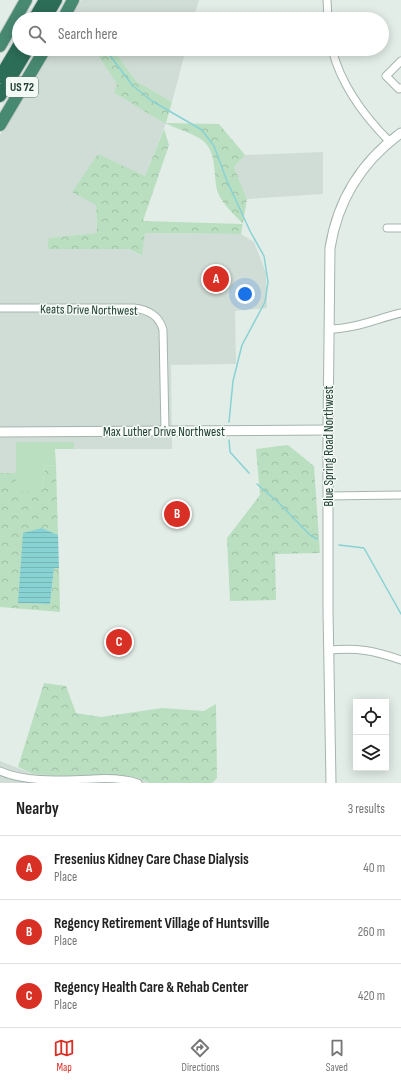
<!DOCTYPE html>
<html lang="en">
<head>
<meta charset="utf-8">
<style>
  :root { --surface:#fff; --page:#f6f6f6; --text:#222; --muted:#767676; --line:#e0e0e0; --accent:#d93025 }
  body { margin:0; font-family:"Sofia Sans Condensed",sans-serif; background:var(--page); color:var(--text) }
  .controls { position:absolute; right:12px; bottom:12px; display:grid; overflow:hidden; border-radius:0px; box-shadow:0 2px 10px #0003 }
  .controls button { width:36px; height:36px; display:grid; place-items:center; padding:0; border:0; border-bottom:1px solid var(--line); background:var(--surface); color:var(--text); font:20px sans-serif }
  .you { position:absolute; left:245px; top:294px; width:14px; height:14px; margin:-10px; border:3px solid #fff; border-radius:50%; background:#1a73e8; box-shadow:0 0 0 6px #1a73e833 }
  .badge { display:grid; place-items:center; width:26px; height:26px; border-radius:50%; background:var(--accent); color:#fff; font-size:13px; font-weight:700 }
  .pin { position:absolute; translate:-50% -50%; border:2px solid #fff; box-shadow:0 1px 4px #0006 }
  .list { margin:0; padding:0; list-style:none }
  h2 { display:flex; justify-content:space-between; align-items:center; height:52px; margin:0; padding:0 16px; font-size:17px }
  h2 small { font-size:13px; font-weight:400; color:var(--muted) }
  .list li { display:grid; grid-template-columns:26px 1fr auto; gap:12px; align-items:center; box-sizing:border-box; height:64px; padding:0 16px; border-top:1px solid var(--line) }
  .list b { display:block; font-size:15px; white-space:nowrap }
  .list p { margin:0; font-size:13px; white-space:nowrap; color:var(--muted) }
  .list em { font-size:13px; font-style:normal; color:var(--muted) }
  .icon { flex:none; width:22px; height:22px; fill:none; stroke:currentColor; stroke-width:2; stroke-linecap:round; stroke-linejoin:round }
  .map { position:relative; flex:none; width:401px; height:783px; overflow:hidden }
  .search { position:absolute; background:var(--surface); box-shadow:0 2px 10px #0003; left:12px; right:12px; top:12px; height:44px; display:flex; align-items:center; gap:10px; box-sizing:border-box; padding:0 14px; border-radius:22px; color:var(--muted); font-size:15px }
  .sheet { height:244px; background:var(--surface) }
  nav { display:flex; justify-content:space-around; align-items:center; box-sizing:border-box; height:56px; border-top:1px solid var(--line); background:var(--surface); font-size:11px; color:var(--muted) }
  nav a { display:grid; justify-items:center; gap:2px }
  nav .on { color:var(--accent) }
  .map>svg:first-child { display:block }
  .built { fill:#d0ddd6 }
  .grass { fill:#badfc0 }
  .forest { fill:url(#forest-crowns) }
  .water { fill:url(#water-rules) }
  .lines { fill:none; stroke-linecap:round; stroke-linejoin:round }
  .stream { stroke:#88d2d4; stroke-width:1.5 }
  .minor-casing { stroke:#a4b5ad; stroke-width:9 }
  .tertiary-casing { stroke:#a4b5ad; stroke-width:11 }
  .trunk-casing { stroke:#c1c9c6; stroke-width:14 }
  .motorway-casing { stroke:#c1c9c6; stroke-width:14 }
  .minor { stroke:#fff; stroke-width:7 }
  .tertiary { stroke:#fff; stroke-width:9 }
  .trunk { stroke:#488972; stroke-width:12 }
  .motorway { stroke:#2c6d57; stroke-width:12 }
  .labels { text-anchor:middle; stroke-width:3; stroke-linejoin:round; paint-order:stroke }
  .shield { fill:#f3f9f5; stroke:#60776d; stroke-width:1 }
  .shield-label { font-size:12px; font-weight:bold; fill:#213f33 }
  .street-label { font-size:13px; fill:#213f33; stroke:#f3f9f5 }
</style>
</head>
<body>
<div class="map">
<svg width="401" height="783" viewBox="0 0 401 783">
  <defs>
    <pattern id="forest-crowns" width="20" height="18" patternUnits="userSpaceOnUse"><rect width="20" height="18" fill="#badfc0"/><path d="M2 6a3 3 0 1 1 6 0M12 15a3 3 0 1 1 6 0" fill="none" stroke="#a0c0a5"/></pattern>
    <pattern id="water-rules" width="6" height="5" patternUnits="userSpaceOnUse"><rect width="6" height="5" fill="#88d2d4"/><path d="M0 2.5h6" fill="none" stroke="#75b5b6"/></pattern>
  </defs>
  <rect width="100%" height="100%" fill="#e2ede7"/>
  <g class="built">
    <polygon points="81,0 199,0 193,19 70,19"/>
    <polygon points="52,49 94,49 118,84 114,93 166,123 145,176 96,205 97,233 50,238 47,249 129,249 141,256 145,233 241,234 254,242 266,273 267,308 235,311 236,364 171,365 172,449 74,449 74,443 16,443 16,473 0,473 0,135"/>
    <polygon points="113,49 186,49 172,102 136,81"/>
    <polygon points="323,152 323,194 247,199 234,167 245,155"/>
    <polygon points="0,761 33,774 140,778 149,783 0,783"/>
  </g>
  <polygon class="grass" points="16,442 74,442 74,449 55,449 56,465 45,466 42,491 16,491"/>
  <g class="forest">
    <path d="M94,49H113L136,81L172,102L166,123L219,124L245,155L234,167L247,199L241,234L145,233L142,256L129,249H47L49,238L97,233L96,205L72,192L98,154L145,176L164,129L169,145L143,221L243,224C235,215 223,205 218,193C213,178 217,158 207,145C200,135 179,130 167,124C149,115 132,103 114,93L117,84Z"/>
    <polygon points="288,445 314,466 320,553 275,554 276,600 230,601 227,538 260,495 256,449"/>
    <polygon points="56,465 58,535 42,528 18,603 50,604 54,568 59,568 60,612 0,607 0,473 16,473 16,491 42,491 45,466"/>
    <polygon points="44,683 66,686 76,713 101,717 162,708 204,711 216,704 217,778 212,783 149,783 140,778 117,776 81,777 33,774 18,767"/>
  </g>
  <polygon class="water" points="42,528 58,535 59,568 54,568 50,604 18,603 23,533"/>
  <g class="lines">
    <g class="stream">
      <polyline points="105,49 133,86 152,101 202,130 214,146 227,181 250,231 264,256 268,282 265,302 242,345 233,381 229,422"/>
      <polyline points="229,440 230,452 249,473"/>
      <polyline points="257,484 279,503 310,535 317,539"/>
      <polyline points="339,545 364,548 401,614"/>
    </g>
    <defs>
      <g id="minor">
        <polyline points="327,0 328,19"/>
        <path d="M332,49C341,85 364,116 390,142"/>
        <polyline points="401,61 386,76 399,89 401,88"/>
        <polyline points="387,228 401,228"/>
        <path d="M0,308H134C148,310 159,315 163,330L165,431"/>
        <path d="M329,329C354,329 376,319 401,313"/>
        <polyline points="328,496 401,495"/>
        <path d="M329,650C359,648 372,650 401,660"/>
        <path d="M0,771C27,783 62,780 92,779C107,778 123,778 138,783"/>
      </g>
      <g id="tertiary">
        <polyline points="0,432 328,430"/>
        <path d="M331,783L328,610V430L330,248C338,199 361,162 401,133"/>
      </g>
      <g id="trunk">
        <polyline points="63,19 73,0"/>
        <polyline points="0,46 26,0"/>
        <polyline points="0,125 45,49"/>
      </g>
      <g id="motorway">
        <polyline points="34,19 45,0"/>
        <polyline points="45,19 56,0"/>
        <polyline points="0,77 19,45"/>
        <polyline points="0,96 28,49"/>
      </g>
    </defs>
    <use href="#minor" class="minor-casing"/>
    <use href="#tertiary" class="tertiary-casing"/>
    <use href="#trunk" class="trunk-casing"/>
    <use href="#motorway" class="motorway-casing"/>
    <use href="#minor" class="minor"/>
    <use href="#tertiary" class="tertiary"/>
    <use href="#trunk" class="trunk"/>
    <use href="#motorway" class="motorway"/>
  </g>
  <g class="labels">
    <rect class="shield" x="6" y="77" width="32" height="20" rx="3"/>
    <g class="shield-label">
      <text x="22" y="91">US 72</text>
    </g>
    <g class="street-label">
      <text transform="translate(89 309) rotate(1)" y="5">Keats Drive Northwest</text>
      <text x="164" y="436">Max Luther Drive Northwest</text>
      <text transform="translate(328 446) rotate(-90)" y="5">Blue Spring Road Northwest</text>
    </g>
  </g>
</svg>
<div class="controls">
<button><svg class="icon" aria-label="locate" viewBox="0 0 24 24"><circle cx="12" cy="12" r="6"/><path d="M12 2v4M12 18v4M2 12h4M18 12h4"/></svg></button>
<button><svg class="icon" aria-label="layers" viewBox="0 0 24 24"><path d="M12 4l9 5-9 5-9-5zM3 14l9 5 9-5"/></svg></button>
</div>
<div class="you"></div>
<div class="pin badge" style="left:216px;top:279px">A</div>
<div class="pin badge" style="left:177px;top:514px">B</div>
<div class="pin badge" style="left:119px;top:642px">C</div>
<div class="search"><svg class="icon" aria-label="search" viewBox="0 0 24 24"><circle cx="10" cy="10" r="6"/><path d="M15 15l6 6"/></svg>Search here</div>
</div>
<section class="sheet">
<h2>Nearby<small>3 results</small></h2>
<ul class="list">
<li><span class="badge">A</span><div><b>Fresenius Kidney Care Chase Dialysis</b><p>Place</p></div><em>40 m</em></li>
<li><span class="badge">B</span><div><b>Regency Retirement Village of Huntsville</b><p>Place</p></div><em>260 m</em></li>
<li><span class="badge">C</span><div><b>Regency Health Care &amp; Rehab Center</b><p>Place</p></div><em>420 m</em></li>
</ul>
</section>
<nav>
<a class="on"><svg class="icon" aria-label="map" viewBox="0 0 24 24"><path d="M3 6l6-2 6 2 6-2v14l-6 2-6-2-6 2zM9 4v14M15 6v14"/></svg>Map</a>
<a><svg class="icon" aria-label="directions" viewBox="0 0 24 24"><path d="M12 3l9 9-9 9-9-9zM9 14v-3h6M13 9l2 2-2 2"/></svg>Directions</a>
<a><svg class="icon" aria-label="saved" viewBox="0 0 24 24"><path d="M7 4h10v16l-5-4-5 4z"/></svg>Saved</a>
</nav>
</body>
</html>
